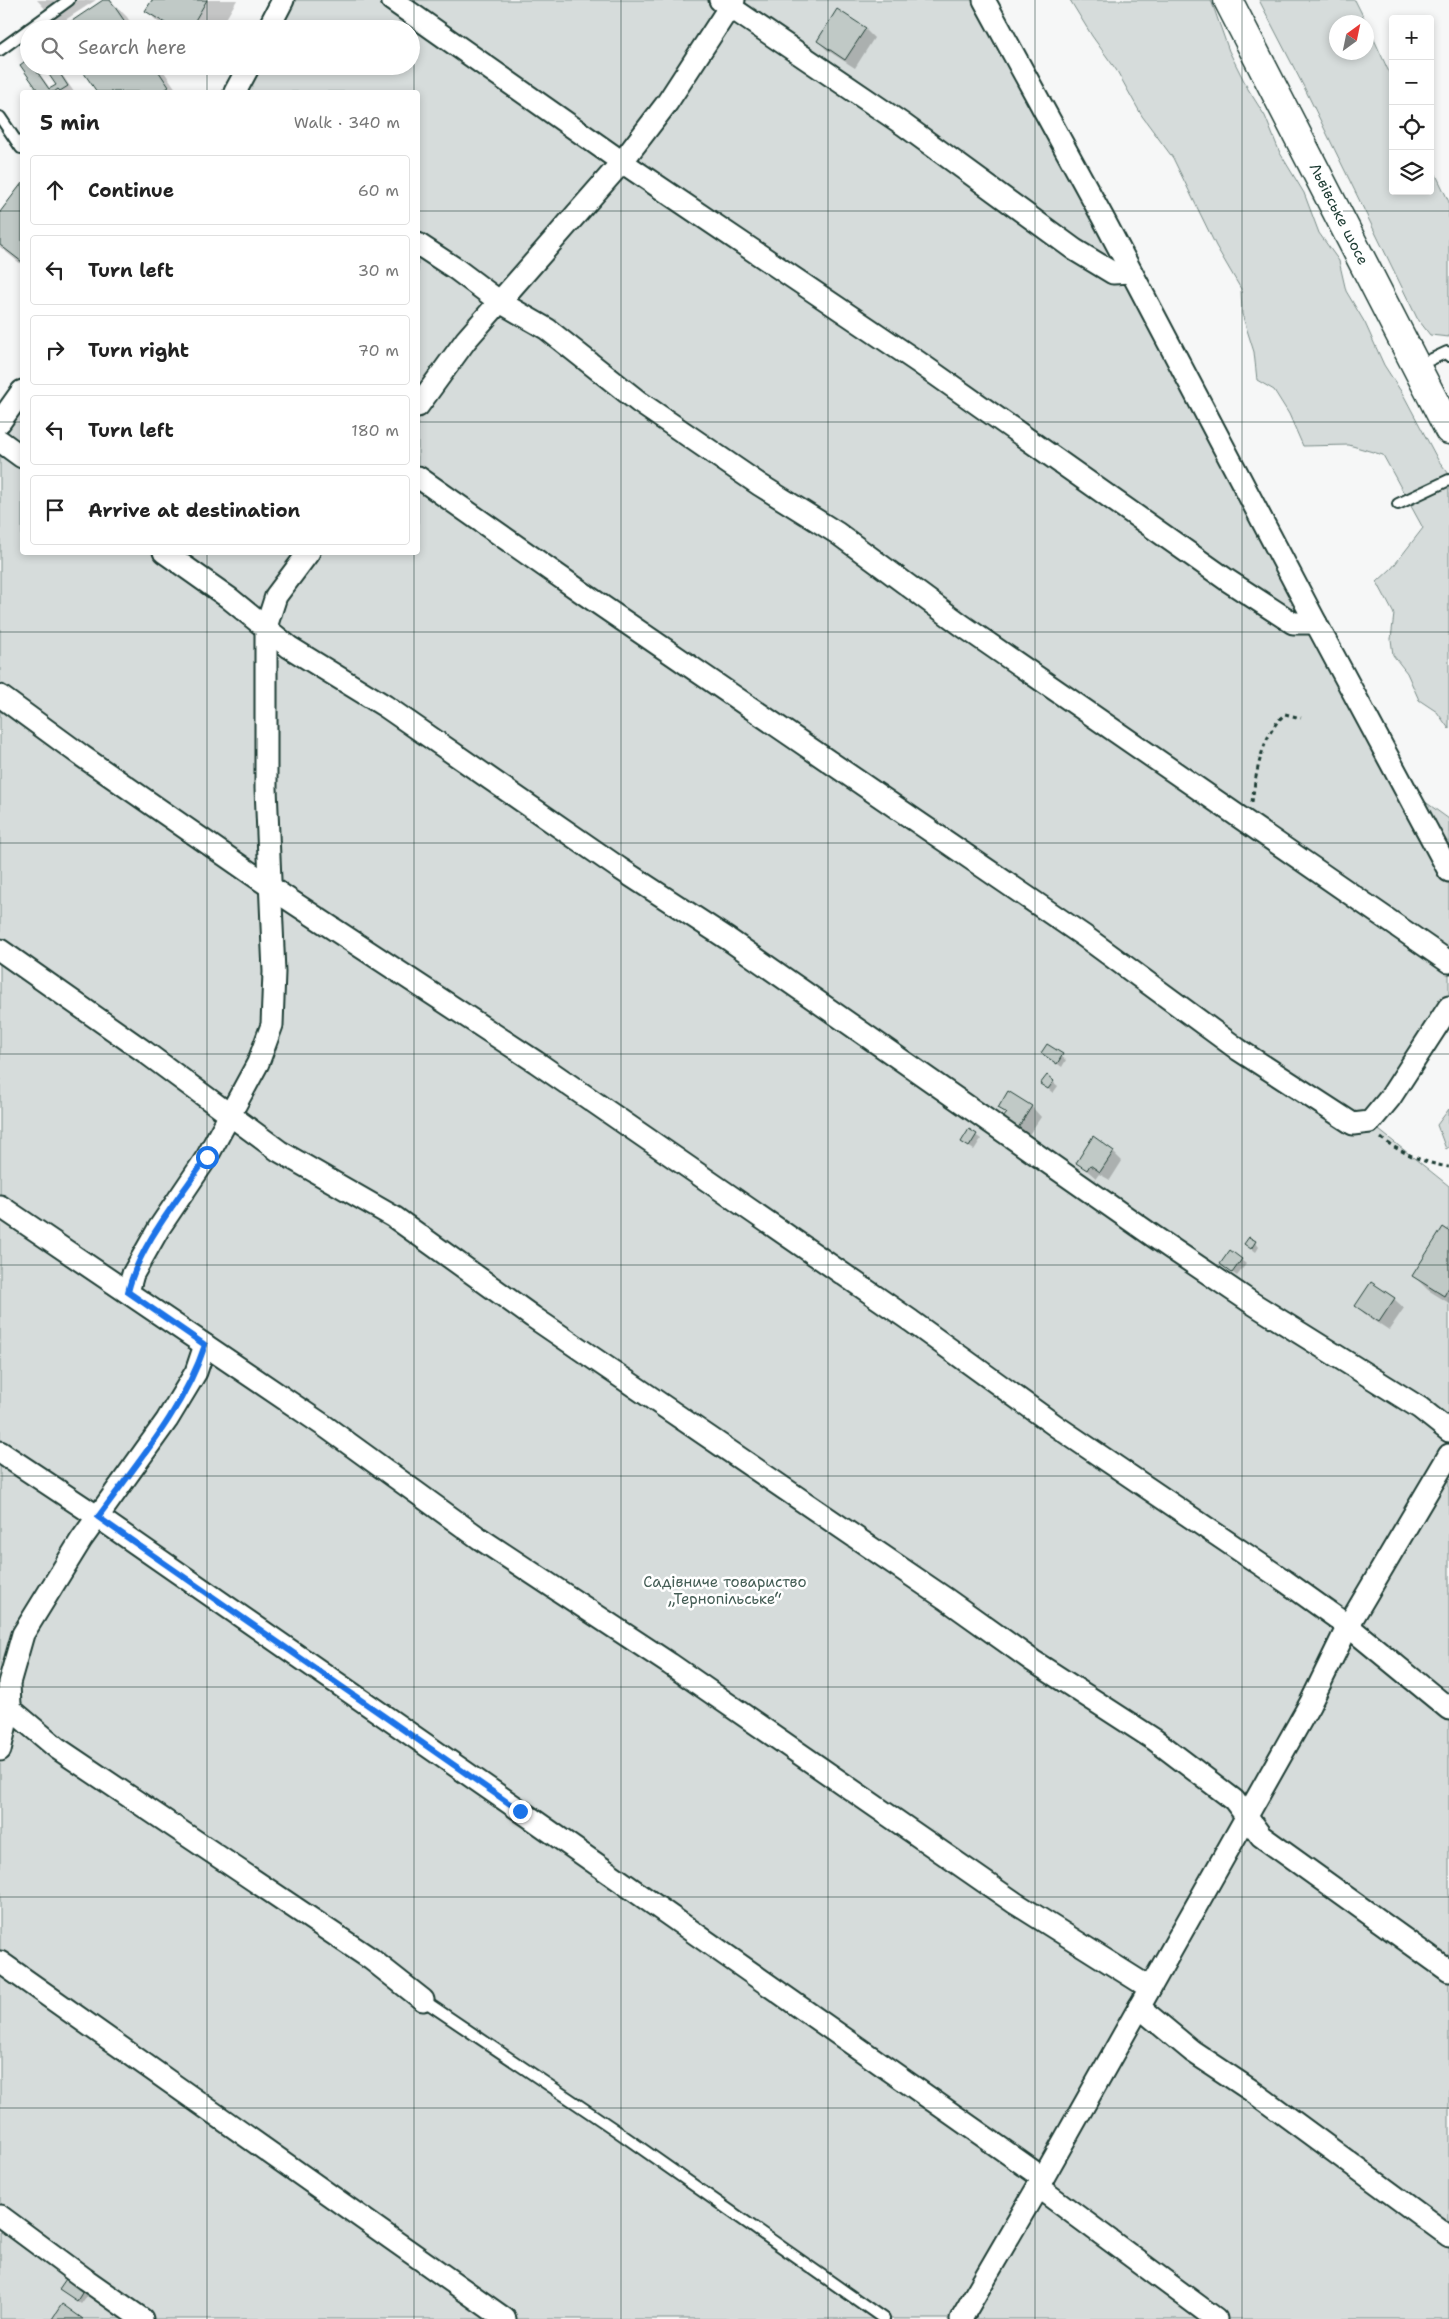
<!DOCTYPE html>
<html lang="en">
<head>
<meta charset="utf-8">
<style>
  :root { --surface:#fff; --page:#f2f2f2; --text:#222; --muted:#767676; --line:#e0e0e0 }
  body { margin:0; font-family:"Shantell Sans",sans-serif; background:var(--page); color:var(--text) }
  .controls { position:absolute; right:15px; top:15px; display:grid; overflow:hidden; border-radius:5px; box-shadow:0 2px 8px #0003 }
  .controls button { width:45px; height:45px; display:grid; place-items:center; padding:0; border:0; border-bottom:1px solid var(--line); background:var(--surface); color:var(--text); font:25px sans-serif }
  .compass { position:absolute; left:1329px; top:15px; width:45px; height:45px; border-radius:50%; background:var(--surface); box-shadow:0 2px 8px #0003; rotate:33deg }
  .stop { position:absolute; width:15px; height:15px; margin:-11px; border:4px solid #1a73e8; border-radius:50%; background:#fff }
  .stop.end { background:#1a73e8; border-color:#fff; box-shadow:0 1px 5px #0008 }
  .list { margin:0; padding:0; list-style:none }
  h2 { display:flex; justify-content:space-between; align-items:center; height:65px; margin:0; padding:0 20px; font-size:21px }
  h2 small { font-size:16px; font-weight:400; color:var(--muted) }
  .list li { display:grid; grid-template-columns:32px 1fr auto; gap:15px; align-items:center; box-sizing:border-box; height:70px; margin:0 10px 10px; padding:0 10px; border:1px solid var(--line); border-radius:5px }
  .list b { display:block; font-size:19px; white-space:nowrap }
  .list em { font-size:16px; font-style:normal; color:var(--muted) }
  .icon { flex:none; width:28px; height:28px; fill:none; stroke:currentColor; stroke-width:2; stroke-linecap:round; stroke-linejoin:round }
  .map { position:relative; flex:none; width:1449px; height:2319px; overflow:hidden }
  .search { position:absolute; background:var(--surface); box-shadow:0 2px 8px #0003; left:20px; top:20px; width:400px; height:55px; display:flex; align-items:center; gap:12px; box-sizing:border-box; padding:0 18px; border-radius:28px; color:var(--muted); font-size:19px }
  .panel { position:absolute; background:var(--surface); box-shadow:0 2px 8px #0003; left:20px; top:90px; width:400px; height:465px; border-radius:5px }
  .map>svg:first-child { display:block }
  .green { fill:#d6dcdb; stroke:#7a8c88 }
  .shadow { fill:#0003 }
  .building { fill:#c0c9c6; stroke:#1f3d34 }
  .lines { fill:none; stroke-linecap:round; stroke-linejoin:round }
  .lane-casing { stroke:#1f3d34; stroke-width:14 }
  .street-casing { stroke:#1f3d34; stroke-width:25 }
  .highway-casing { stroke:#1f3d34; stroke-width:31 }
  .path { stroke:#1f3d34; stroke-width:3; stroke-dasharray:4 4; stroke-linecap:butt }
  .lane { stroke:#fff; stroke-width:10 }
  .street { stroke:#fff; stroke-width:21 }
  .highway { stroke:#fff; stroke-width:28 }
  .route { stroke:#1a73e8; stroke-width:6 }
  .grid { fill:none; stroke:#1f3d34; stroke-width:1; stroke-opacity:0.55 }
  .labels { text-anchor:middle; stroke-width:5; stroke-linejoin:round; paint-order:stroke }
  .street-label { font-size:15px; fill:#1f3d34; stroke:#fff }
  .park-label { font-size:15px; fill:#445d55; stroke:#fff }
</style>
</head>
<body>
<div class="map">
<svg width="1449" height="2319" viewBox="0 0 1449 2319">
  <rect width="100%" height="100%" fill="#f6f7f7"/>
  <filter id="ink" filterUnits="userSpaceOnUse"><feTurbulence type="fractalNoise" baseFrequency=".02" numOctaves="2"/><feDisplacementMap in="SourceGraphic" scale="10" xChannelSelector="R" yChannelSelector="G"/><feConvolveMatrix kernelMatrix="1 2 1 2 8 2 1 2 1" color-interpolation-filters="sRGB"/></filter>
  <g filter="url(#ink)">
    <g class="green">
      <polygon points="283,0 984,0 1449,871 1449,1007 1369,1122 1449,1186 1449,2319 0,2319 0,422 22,391 22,552 418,552 418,92 235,92 249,66 411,66 411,29 268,29"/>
      <polygon points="1070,0 1211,0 1229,51 1248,89 1265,116 1280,153 1304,193 1319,233 1339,261 1346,291 1365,323 1384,365 1404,396 1438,460 1449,474 1449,729 1437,712 1419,700 1407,673 1393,655 1391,639 1394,614 1377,582 1392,568 1423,528 1383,455 1349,445 1303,446 1289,414 1274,390 1257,380 1254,352 1242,314 1241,289 1216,246 1173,158 1142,116 1117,71 1092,36"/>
      <polygon points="1259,0 1355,0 1366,22 1336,22 1336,52 1366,52 1367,24 1393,81 1393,191 1430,191 1430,162 1449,202 1449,337 1430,335 1417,318 1305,89"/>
      <polygon points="1424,801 1449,819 1449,862 1421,808"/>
      <polygon points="1449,1109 1449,1147 1446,1149 1437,1125"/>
    </g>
    <g class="shadow">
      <polygon points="37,0 96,0 59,24"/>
      <polygon points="105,0 110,0 127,17 135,29 62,29"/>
      <polygon points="153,0 237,0 220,29 165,29 147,11"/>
      <polygon points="865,29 874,38 855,68 827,50 818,41"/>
      <polygon points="28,61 29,66 33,66 37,70 51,90 57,85 44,66 56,66 74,92 41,92 22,65"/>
      <polygon points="81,66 160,66 178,92 98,92"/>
      <polygon points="22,185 22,265 0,247 0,214"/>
      <polygon points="1048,1046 1066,1060 1062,1067 1043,1053"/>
      <polygon points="1053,1082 1058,1086 1053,1093 1042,1084"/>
      <polygon points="1009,1093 1032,1107 1041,1117 1028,1136 1014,1128 1005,1118 1007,1115 999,1107"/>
      <polygon points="970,1131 981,1139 974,1150 962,1142"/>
      <polygon points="1113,1152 1122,1161 1110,1180 1099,1174 1096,1178 1078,1163"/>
      <polygon points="1449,1232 1449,1303 1428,1290 1414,1276"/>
      <polygon points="1255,1242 1259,1247 1256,1252 1246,1244"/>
      <polygon points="1241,1260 1246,1264 1237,1276 1226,1268"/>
      <polygon points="1394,1299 1404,1308 1389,1330 1366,1315 1357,1306"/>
      <polygon points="68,2278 89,2293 81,2304 61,2289"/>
    </g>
    <g class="building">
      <polygon points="103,0 110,0 130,29 60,29"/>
      <polygon points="152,0 207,0 190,29 175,29 145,11"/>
      <polygon points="837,9 866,28 845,60 817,41"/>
      <polygon points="28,59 29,66 33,66 49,89 56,85 43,66 55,66 68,86 60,91 58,89 54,92 39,92 20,65"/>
      <polygon points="79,66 155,66 169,87 161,92 97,92"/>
      <polygon points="22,183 22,262 0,245 0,212"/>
      <polygon points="1047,1044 1063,1054 1057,1064 1041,1053"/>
      <polygon points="1047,1075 1054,1081 1048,1089 1040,1084"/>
      <polygon points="1008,1091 1032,1106 1018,1128 1003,1118 1007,1113 998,1108"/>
      <polygon points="969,1129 977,1134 969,1147 961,1142"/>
      <polygon points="1093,1136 1114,1151 1100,1172 1090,1165 1087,1170 1076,1163"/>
      <polygon points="1443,1227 1449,1231 1449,1287 1444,1296 1412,1276"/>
      <polygon points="1249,1237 1256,1241 1251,1249 1244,1244"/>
      <polygon points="1230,1250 1242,1259 1232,1273 1220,1264"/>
      <polygon points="1371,1282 1395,1298 1379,1322 1355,1306"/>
      <polygon points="68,2276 85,2288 77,2301 59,2289"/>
      <polygon points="62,2304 83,2319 52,2319"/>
    </g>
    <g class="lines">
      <defs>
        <g id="lane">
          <polyline points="29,29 69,0"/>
          <polyline points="0,50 29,29"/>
          <polyline points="0,117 21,148"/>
          <polyline points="1417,366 1447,352 1449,356"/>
          <polyline points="1398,504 1449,480"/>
          <polyline points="423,2000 611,2127 884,2319"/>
        </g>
        <g id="street">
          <polyline points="392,0 622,162 918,362 1227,580 1293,623 1316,623"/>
          <polyline points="720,0 904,125 1075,250 1113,273 1131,272"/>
          <polyline points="984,0 1103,218 1316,623 1449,871"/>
          <polyline points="268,29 283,0"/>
          <polyline points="235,92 249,66"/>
          <polyline points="418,244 456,269 500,302 547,329 639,402 760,485 837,533 963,626 1449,962"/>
          <polyline points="418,406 466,340 622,162 667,103 734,0"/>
          <polyline points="0,422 22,391"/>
          <polyline points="0,441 22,457"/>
          <polyline points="418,477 583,593 1084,936 1239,1050 1353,1124 1370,1122 1390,1098 1449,1007"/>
          <polyline points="164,552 229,598 289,647 385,706 619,868 728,939 1156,1238 1252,1303 1420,1408 1449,1431"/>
          <polyline points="0,696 82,756 285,897 536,1062 911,1321 1056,1426 1285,1581 1348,1626 1449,1709"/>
          <polyline points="0,950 145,1052 279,1151 394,1217 533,1317 946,1599 1033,1661 1155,1740 1234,1800 1261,1836 1449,1971"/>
          <polyline points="0,1206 326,1427 479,1538 670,1664 1015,1903 1150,1988"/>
          <polyline points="128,1292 133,1274 159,1228 207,1157 258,1063 272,1025 274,972 266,788 266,627 276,596 309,552"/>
          <polyline points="0,1452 98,1517 521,1811 1043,2178"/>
          <polyline points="0,1700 57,1748 371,1959 423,2000"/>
          <polyline points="0,1750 10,1706 9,1683 23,1634 81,1540 167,1420 196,1372 205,1345"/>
          <polyline points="0,1962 505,2319"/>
          <polyline points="1139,2007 1192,2051 1252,2091 1449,2236"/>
          <polyline points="1038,2187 1216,2319"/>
          <polyline points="0,2216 85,2279 142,2319"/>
          <polyline points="961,2319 1043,2178 1310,1704 1348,1626 1449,1455"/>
        </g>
        <polyline id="highway" points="1228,0 1449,430"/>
      </defs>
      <use href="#lane" class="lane-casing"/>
      <use href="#street" class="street-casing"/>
      <use href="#highway" class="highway-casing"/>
      <g class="path">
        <path d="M1252,802C1256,773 1262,734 1285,714L1301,718"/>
        <path d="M1381,1138C1399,1152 1427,1164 1449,1167"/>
      </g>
      <use href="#lane" class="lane"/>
      <use href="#street" class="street"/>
      <use href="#highway" class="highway"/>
    </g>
  </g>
  <g class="lines" filter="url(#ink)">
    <path class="route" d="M207,1157C180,1197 139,1245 128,1292L205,1345C184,1409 137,1463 98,1517L520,1811"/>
  </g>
  <path class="grid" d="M207,0V29M414,0V92M621,0V2319M828,0V2319M1035,0V2319M1242,0V2319M207,66V92M0,211H22M418,211H1449M0,422H22M418,422H1449M207,552V2319M414,552V2319M0,632H1449M0,843H1449M0,1054H1449M0,1265H1449M0,1476H1449M0,1687H1449M0,1897H1449M0,2108H1449"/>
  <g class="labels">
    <g class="street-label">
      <text transform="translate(1339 214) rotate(63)" y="5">Львівське шосе</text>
    </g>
    <g class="park-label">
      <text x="725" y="1587">Садівниче товариство<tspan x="725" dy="17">„Тернопільське“</tspan></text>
    </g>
  </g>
</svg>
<div class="controls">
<button>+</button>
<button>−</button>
<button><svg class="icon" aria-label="locate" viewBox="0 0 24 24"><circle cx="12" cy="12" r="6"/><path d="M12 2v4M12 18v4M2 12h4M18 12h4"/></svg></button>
<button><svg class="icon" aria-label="layers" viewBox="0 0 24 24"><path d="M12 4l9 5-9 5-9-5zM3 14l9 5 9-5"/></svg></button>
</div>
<svg class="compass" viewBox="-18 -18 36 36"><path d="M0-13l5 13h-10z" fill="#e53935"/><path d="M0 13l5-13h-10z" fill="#767676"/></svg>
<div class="stop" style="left:207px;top:1157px"></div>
<div class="stop end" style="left:520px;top:1811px"></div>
<div class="search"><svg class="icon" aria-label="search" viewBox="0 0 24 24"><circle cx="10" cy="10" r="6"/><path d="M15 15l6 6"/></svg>Search here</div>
<section class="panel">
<h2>5 min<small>Walk · 340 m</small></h2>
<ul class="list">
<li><svg class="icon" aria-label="ahead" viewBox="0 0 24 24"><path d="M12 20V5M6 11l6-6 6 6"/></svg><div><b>Continue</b></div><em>60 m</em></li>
<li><svg class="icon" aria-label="left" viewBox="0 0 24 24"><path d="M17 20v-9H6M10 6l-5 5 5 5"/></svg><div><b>Turn left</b></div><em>30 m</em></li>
<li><svg class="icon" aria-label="right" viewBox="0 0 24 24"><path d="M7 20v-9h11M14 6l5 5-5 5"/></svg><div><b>Turn right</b></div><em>70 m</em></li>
<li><svg class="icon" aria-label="left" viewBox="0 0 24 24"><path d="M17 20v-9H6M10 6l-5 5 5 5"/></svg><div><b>Turn left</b></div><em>180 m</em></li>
<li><svg class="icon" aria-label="arrive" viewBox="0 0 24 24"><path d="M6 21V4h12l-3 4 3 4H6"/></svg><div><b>Arrive at destination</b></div></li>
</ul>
</section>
</div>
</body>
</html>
